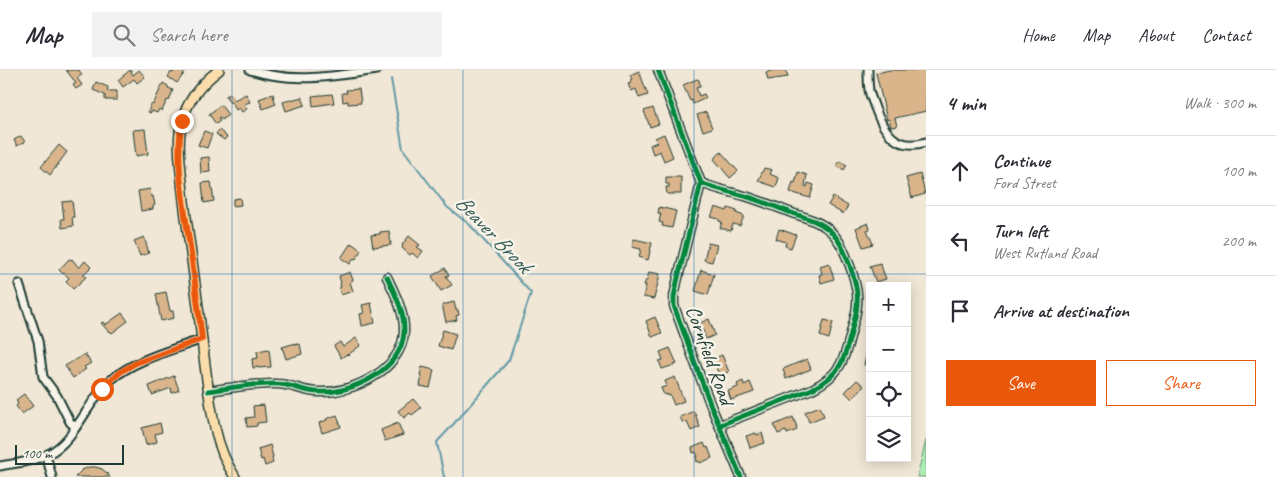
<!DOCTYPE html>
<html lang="en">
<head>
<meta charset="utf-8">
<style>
  :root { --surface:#fff; --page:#f2f2f3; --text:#2b2b33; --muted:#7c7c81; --line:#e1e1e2; --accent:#ea580c }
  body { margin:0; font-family:Caveat,sans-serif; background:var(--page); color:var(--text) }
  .controls { position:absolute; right:15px; bottom:15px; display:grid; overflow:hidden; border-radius:0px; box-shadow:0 2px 12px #0003 }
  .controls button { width:45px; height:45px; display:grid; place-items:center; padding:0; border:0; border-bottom:1px solid var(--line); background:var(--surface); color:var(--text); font:25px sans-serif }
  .scale { position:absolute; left:15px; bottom:12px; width:109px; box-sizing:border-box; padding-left:5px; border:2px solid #1f3d34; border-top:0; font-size:14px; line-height:18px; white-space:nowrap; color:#1f3d34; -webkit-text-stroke:4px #f7f3e8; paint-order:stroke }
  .stop { position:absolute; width:15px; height:15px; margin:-11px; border:4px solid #ea580c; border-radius:50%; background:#fff }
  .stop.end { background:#ea580c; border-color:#fff; box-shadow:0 1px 5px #0008 }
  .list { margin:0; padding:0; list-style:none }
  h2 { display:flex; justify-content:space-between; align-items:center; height:65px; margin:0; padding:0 20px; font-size:21px }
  h2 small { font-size:16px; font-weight:400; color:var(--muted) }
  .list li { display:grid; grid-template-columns:32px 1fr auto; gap:15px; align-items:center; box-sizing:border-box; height:70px; padding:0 20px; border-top:1px solid var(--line) }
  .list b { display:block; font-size:19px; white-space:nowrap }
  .list p { margin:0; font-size:16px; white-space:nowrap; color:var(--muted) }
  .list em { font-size:16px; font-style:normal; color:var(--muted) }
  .actions { display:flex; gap:10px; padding:15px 20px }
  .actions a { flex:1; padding:11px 0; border:1px solid var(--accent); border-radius:0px; text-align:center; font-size:18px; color:var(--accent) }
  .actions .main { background:var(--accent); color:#fff }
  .icon { flex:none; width:28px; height:28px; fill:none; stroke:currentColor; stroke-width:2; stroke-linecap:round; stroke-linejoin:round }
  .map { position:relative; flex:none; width:926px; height:407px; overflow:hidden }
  header { display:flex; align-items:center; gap:30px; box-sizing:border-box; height:70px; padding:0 25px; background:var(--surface); border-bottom:1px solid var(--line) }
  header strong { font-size:24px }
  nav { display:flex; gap:28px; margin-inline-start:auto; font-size:18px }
  .search { width:350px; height:45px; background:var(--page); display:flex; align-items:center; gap:12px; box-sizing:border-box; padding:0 18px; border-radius:0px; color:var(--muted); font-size:19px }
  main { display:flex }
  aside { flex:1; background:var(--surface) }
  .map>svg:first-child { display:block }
  .green { fill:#adecb3; stroke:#669474 }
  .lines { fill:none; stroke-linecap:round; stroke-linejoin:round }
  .stream { stroke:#649ba7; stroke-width:2 }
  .building { fill:#dab58c; stroke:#1f3d34 }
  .minor-casing { stroke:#1f3d34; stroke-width:11 }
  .major-casing { stroke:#1f3d34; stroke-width:12 }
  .minor { stroke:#f7f3e8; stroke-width:7 }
  .major { stroke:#fbddab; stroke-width:9 }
  .cycleway-casing { stroke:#f7f3e8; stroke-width:8 }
  .cycleway { stroke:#00873e; stroke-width:5 }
  .route { stroke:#ea580c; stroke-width:6 }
  .grid { fill:none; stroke:#1f6fb2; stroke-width:1; stroke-opacity:0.55 }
  .labels { text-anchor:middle; stroke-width:5; stroke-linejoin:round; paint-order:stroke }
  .street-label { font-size:21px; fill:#1f3d34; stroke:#f7f3e8 }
  .water-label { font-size:22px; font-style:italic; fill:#365c5a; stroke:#f7f3e8 }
</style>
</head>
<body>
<header>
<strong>Map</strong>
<div class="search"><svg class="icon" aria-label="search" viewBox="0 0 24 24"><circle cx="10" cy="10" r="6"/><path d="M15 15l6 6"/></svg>Search here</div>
<nav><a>Home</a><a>Map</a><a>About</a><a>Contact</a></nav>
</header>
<main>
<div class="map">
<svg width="926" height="407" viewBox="0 0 926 407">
  <rect width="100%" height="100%" fill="#f1e7d6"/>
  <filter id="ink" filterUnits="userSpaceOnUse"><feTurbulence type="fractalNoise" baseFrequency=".02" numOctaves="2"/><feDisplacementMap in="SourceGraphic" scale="10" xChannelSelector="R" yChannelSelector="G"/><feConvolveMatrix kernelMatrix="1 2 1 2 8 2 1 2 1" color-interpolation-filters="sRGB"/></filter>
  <g filter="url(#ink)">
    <polygon class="green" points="926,370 926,407 917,407"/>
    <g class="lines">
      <polyline class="stream" points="391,9 403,79 447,137 470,155 531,223 509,290 451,357 437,372 444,407"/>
    </g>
    <g class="building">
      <polygon points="66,0 79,0 82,5 77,8 82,15 76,19 73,15 76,13"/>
      <polygon points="130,0 133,5 139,0 145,7 137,13 134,9 123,17 118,10"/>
      <polygon points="175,0 185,0 186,1 177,13 168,7 171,2 173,3"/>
      <polygon points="775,0 786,0 788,7 768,10 766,2"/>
      <polygon points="890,0 926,0 926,41 895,48 897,56 891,57 889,49 887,50 876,3"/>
      <polygon points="639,1 648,25 639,28 636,19 631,21 628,14 631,13 630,10 632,9 630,5"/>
      <polygon points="697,9 699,10 700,14 700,16 696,17 699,26 704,24 706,28 693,34 692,30 690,31 683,15"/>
      <polygon points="96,12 108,17 107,21 117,21 117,30 105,30 105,25 93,20"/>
      <polygon points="163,13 168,16 168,18 173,20 169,31 167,30 162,41 159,39 157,43 152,41 151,43 148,42 151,34 153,35"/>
      <polygon points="359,19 361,33 348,34 348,31 343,32 342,23 347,23 346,20"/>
      <polygon points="230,23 234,30 246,24 250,32 244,34 247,39 242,42 239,38 236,40 232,32 230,33 226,26"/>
      <polygon points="273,24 274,26 273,26 276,34 263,39 259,29"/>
      <polygon points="332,24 334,33 313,36 312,26"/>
      <polygon points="302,27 305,35 286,41 283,32"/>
      <polygon points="221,35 228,45 222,50 220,47 218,48 220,51 216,54 209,44"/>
      <polygon points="653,38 659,54 650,57 644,41"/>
      <polygon points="706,42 712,58 703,61 697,45"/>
      <polygon points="145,59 148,84 136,86 133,60"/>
      <polygon points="219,60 227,67 224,70 216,64"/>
      <polygon points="204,61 212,64 207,78 198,75"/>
      <polygon points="664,64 673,87 664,91 660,81 653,84 650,75 657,72 655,68"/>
      <polygon points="21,66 25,72 17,76 14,70"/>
      <polygon points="59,75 67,82 50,105 41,97"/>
      <polygon points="721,82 738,101 730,108 714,89"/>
      <polygon points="209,87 210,102 201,103 200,88"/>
      <polygon points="839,91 847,95 844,100 836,96"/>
      <polygon points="764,98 772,100 770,104 779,108 776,117 758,111"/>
      <polygon points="798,102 807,105 805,116 807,117 808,113 814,115 810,128 790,122 793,112 795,113"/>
      <polygon points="920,104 925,124 912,128 906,108"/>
      <polygon points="666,107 681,107 681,124 667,124 666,117 669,117 669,114 666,114"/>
      <polygon points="211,112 214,131 204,133 202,113"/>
      <polygon points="150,119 151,126 153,126 155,135 153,136 153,139 141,141 138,121"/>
      <polygon points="833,127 848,136 843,144 828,135"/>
      <polygon points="240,128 241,135 233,136 233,129"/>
      <polygon points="72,131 74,147 72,147 73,156 62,158 61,149 64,149 62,132"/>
      <polygon points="659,137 676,141 672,158 662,156 663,153 659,152 661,144 658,143"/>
      <polygon points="715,137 727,141 728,138 737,141 736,143 744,146 740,156 733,154 731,161 720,158 722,152 719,151 719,149 711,147"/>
      <polygon points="868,153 870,159 867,160 873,174 863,177 856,158"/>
      <polygon points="779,159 796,165 791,178 785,176 786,172 776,169"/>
      <polygon points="389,161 391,175 373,177 371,165 380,164 380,162"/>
      <polygon points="409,166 420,175 417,177 423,181 418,188 412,183 410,185 402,178 403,176 402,175"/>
      <polygon points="144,167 149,183 140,186 134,171"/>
      <polygon points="634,169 652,173 648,190 639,187 641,179 632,177"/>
      <polygon points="351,173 361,180 356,189 354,188 350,194 341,188"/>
      <polygon points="708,173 717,175 712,192 704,190"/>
      <polygon points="69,189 71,190 72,189 79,198 85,191 91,197 83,205 86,207 73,219 66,211 69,208 64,203 63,204 59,200"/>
      <polygon points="829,193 834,209 821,213 819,205 822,204 820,196"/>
      <polygon points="880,193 886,209 876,212 870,196"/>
      <polygon points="445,198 449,205 446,206 452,215 441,221 432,206"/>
      <polygon points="701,200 714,204 708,225 695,221"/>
      <polygon points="350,202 353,210 350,212 353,221 341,225 339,218 341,217 340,214 341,213 339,206"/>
      <polygon points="649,202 660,204 654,229 643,227 646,215 644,215 646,210 647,210"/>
      <polygon points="166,222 170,241 173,241 174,248 161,251 156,224"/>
      <polygon points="454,232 456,240 458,240 459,245 456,246 457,250 446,252 442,235"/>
      <polygon points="371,233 375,253 362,256 360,244 364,243 362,235"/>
      <polygon points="122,243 128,251 112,263 110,261 109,262 101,253 103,252 105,255"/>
      <polygon points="655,247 662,263 652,267 646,251"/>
      <polygon points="709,249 715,265 706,269 700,253"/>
      <polygon points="824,250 833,252 829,269 820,266"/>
      <polygon points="443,260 456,264 451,280 438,276"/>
      <polygon points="356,268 361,275 348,285 347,284 341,288 334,276 340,272 343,277"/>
      <polygon points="296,273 296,275 300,274 302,284 286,289 282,277"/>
      <polygon points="868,277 870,277 870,296 864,295"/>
      <polygon points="670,278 677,294 662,299 659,291 663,290 660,282"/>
      <polygon points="269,279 271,297 258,298 258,297 253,298 252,289 258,288 257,281"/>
      <polygon points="85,284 91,293 84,297 86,299 73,308 65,296"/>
      <polygon points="722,285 729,302 719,305 713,289"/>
      <polygon points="807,289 811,299 786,309 783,299"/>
      <polygon points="422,297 434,300 430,318 420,316 422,306 420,305"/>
      <polygon points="174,306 179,320 172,323 171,318 152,325 149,316"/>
      <polygon points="675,307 684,331 674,335 670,325 668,326 667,324 664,325 661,318 667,316 665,311"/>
      <polygon points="857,310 864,316 852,329 845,322"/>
      <polygon points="743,311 744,315 750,312 754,322 731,330 728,321 738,317 737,314"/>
      <polygon points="24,324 33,336 22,344 16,336 18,334 16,330"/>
      <polygon points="413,329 421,338 412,345 410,343 404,348 398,341"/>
      <polygon points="264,335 266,352 257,353 257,356 247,357 246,348 254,347 253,336"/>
      <polygon points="820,336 824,346 809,352 805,342"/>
      <polygon points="694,341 700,357 691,361 687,352 683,353 680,347"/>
      <polygon points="337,345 341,357 322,363 319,353 327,350 326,349"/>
      <polygon points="793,347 797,357 796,357 797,360 787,364 786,361 778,364 774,355"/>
      <polygon points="160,353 162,362 155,364 157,372 146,375 142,358"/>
      <polygon points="398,353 403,365 385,371 381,360"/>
      <polygon points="756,363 757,365 762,363 765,373 750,378 746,366"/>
      <polygon points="704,373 706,378 708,377 712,388 700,393 699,391 697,392 696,387 698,387 696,382 693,383 692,378"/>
      <polygon points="270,375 273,387 272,387 273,393 265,396 263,389 261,390 258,379"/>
      <polygon points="89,397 96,397 102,399 107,403 110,407 75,407 82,400"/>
    </g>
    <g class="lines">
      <defs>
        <g id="minor">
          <path d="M250,0C295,14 332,6 377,0"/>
          <polyline points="658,0 701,113 677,212 674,227 674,236 711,336 741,407"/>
          <path d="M868,0C868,6 868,13 869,20C870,26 873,32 875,38C884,63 897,81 926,72"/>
          <path d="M701,113C716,119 730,122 745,126C761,131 776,137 792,143C804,147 819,151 829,160C840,169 845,183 850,196C858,219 860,231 853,255C845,286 844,303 812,319L720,355"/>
          <polyline points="19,214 38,271 43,307 57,326 70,352 75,357"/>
          <path d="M208,321C231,318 254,313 277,314C291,314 304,322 318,322C352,324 402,300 404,262C405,243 395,224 387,207"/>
          <polyline points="46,385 52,407"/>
          <path d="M0,396C16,393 33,392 48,384C76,371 88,329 112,309C136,289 173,280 202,269"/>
        </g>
        <path id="major" d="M219,0C202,13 187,30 182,52C177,71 180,92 182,112C185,146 191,180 195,214C202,262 205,311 215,358C219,376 225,392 235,407"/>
      </defs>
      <use href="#minor" class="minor-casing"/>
      <use href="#major" class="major-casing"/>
      <use href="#minor" class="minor"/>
      <use href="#major" class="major"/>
      <defs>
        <g id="cycleway">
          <polyline points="658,0 701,113 677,212 674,227 674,236 711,336 741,407"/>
          <path d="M701,113C716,119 730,122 745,126C761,131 776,137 792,143C804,147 819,151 829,160C840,169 845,183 850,196C858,219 860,231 853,255C845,286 844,303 812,319L720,355"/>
          <path d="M208,321C231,318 254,313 277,314C291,314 304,322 318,322C352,324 402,300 404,262C405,243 395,224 387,207"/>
        </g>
      </defs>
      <use href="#cycleway" class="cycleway-casing"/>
      <use href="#cycleway" class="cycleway"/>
    </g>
  </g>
  <g class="lines" filter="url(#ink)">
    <path class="route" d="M102,319L110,311L122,301L136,293L202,269C198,236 194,203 189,170C183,131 175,90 182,51"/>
  </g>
  <path class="grid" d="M232,0V407M463,0V407M694,0V407M0,204H926"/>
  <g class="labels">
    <g class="street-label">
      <text transform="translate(710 285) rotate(70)" y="7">Cornfield Road</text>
    </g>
    <g class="water-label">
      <text transform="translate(494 163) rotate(46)" y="8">Beaver Brook</text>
    </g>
  </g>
</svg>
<div class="controls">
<button>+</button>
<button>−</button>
<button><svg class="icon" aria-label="locate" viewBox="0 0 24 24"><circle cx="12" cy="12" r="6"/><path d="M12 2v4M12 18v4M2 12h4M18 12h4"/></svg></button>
<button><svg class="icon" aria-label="layers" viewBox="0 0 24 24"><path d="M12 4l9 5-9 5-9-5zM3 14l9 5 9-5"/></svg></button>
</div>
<div class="scale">100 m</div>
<div class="stop" style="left:102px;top:319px"></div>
<div class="stop end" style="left:182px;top:51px"></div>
</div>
<aside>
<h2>4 min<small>Walk · 300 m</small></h2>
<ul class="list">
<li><svg class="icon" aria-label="ahead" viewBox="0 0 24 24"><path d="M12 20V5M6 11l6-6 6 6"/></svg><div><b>Continue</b><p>Ford Street</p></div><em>100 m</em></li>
<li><svg class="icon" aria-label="left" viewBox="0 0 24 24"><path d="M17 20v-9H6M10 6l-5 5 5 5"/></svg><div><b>Turn left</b><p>West Rutland Road</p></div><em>200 m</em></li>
<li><svg class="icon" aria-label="arrive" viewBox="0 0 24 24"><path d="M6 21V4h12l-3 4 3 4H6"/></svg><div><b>Arrive at destination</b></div></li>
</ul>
<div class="actions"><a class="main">Save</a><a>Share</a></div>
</aside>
</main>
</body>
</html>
